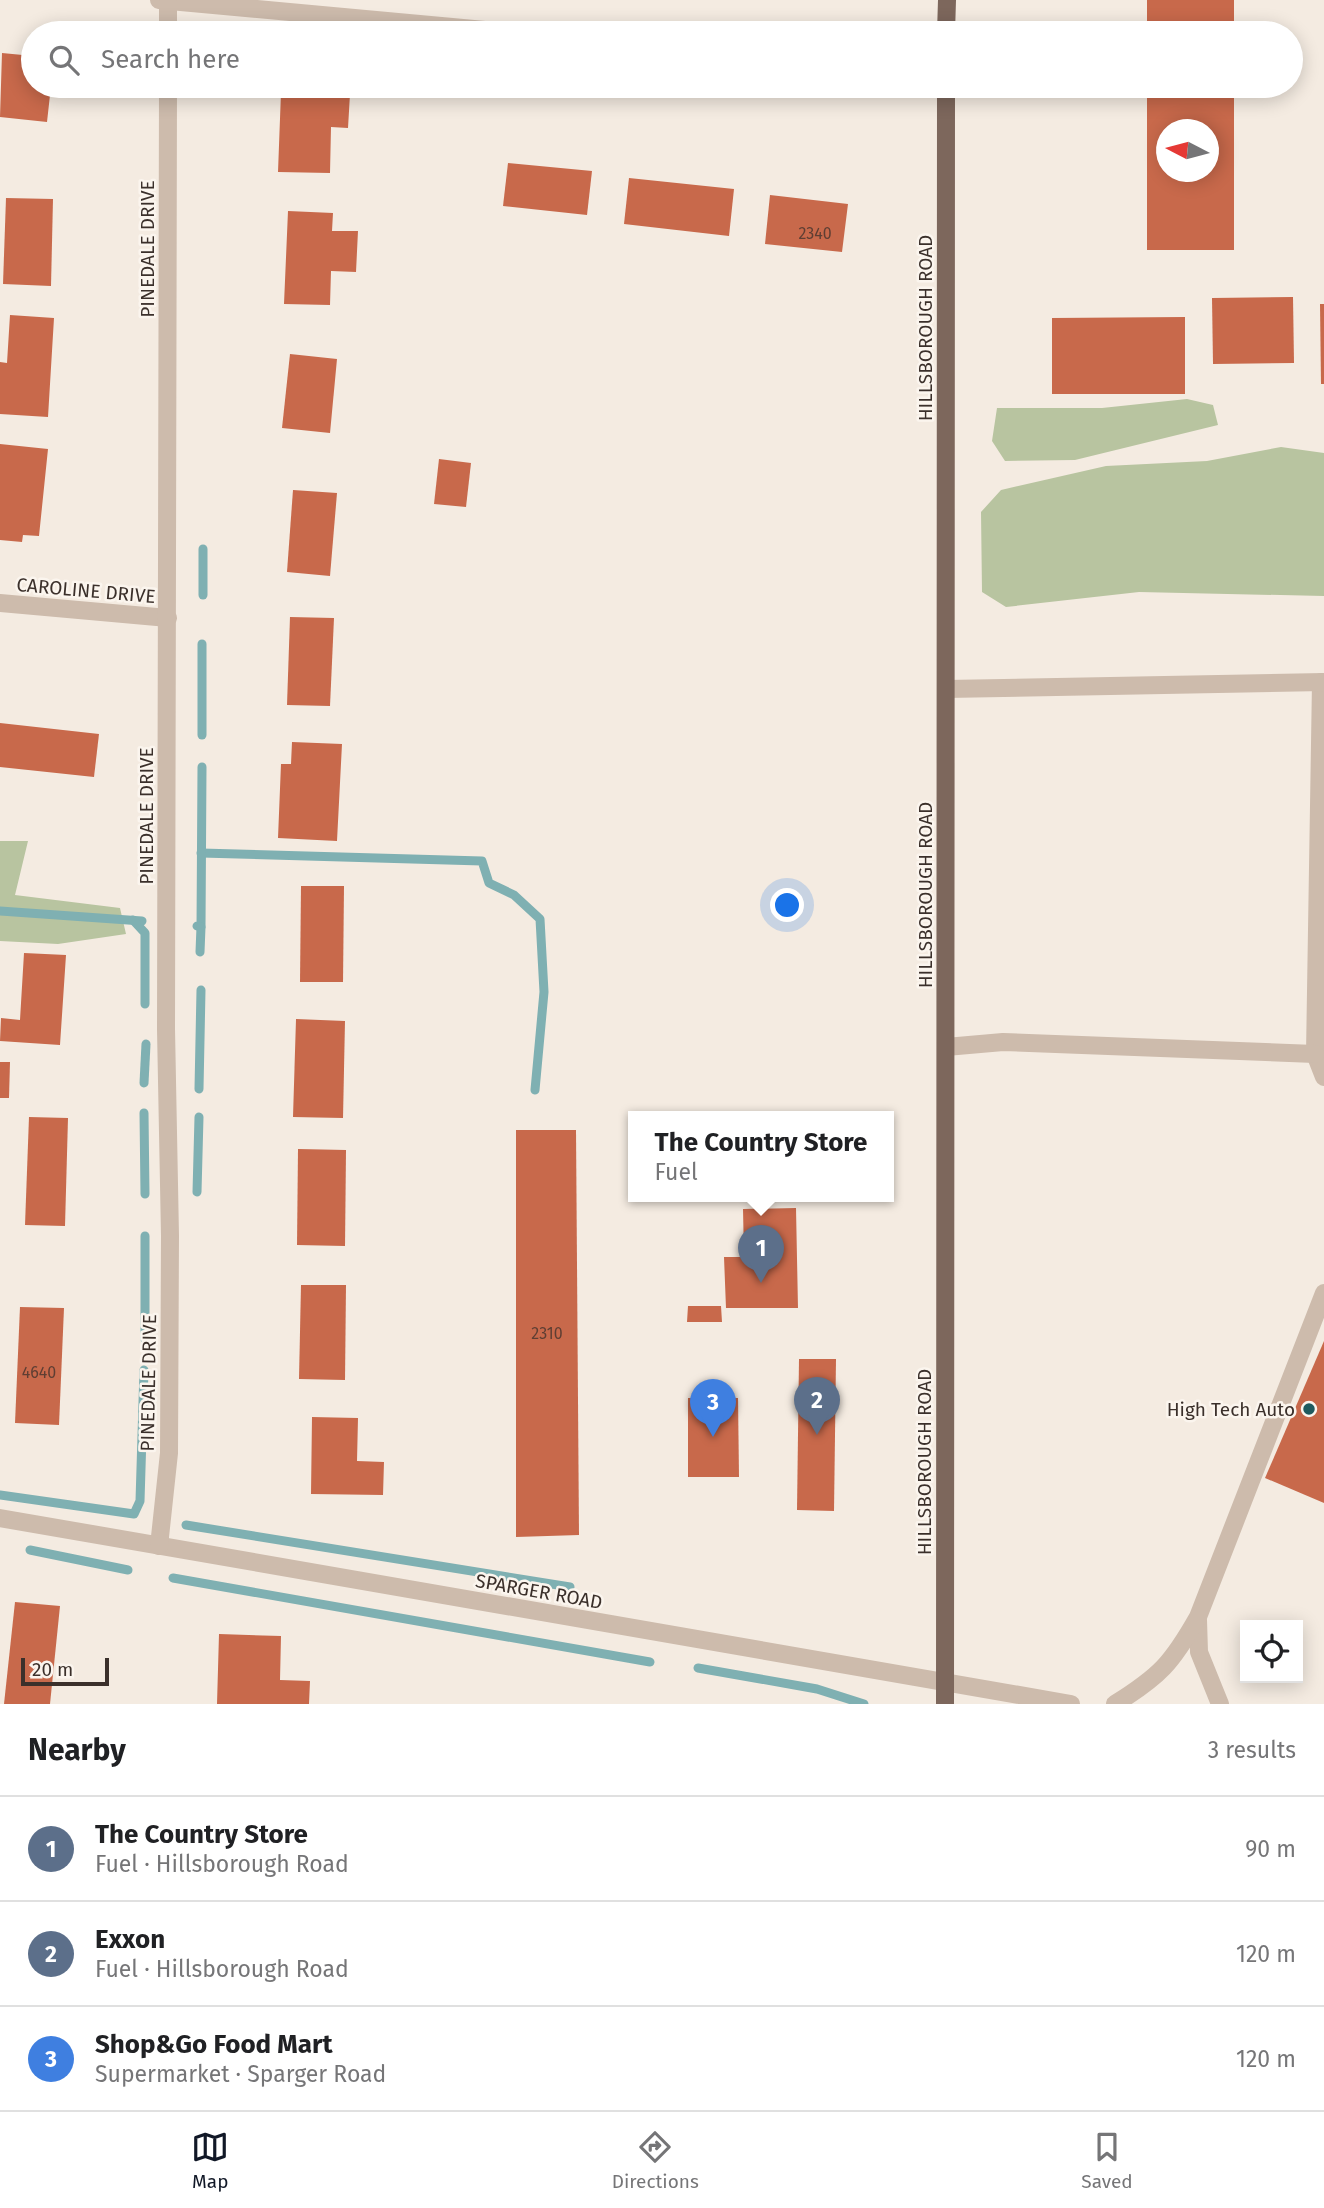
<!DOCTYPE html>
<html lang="en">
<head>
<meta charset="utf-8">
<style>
  :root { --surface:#fff; --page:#f2f2f2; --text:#202124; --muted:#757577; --line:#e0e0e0; --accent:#111827 }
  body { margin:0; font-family:"Fira Sans",sans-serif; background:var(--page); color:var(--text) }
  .controls { position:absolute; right:21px; bottom:21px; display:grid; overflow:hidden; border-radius:0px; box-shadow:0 4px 18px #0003 }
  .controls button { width:63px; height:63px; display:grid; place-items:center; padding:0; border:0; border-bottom:2px solid var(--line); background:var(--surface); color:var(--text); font:35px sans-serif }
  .compass { position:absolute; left:1156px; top:119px; width:63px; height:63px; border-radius:50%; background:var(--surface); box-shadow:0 4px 18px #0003; rotate:276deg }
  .scale { position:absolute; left:21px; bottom:18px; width:88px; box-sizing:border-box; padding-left:7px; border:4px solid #3b302b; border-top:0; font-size:19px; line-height:24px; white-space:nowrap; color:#3b302b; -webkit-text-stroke:5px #fbf5ee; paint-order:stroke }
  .you { position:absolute; left:788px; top:906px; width:24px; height:24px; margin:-18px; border:5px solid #fff; border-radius:50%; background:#1a73e8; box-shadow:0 0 0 10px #1a73e833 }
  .badge { display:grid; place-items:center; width:46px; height:46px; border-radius:50%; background:var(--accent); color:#fff; font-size:23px; font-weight:700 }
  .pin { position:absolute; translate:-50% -58px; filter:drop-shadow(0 2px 4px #0008) }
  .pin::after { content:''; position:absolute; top:37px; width:24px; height:21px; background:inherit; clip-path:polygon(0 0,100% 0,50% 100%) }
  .popup { position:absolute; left:628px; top:1111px; width:266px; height:91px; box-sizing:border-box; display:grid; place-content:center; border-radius:0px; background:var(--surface); filter:drop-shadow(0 2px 5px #0005); font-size:23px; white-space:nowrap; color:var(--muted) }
  .popup b { font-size:26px; color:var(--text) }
  .popup::after { content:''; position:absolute; left:50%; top:100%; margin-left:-14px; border:14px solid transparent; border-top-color:var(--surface) }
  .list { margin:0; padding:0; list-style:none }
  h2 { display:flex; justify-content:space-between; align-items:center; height:91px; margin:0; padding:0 28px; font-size:30px }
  h2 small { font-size:23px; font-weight:400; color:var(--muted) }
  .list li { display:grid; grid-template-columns:46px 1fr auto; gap:21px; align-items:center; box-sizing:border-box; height:105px; padding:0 28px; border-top:2px solid var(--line) }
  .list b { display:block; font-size:26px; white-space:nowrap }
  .list p { margin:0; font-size:23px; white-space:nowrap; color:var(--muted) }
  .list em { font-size:23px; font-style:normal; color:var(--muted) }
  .icon { flex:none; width:38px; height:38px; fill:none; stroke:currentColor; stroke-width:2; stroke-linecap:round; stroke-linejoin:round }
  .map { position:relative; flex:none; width:1324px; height:1704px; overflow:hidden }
  .search { position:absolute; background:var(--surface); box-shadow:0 4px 18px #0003; left:21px; right:21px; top:21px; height:77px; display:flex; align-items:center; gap:18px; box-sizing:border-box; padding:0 24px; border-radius:38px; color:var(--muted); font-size:26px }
  .sheet { height:406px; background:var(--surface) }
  nav { display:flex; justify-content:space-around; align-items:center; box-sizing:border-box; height:98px; border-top:2px solid var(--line); background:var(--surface); font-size:19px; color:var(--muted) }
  nav a { display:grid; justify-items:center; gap:4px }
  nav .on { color:var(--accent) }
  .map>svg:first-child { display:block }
  .green { fill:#b8c4a0 }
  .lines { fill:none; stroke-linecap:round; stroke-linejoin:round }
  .stream { stroke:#7fb0b2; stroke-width:9 }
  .building { fill:#c8694b; fill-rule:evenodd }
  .minor { stroke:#cdbbac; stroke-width:18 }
  .major { stroke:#7d675c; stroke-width:18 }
  .poi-dot { fill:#1f5a5e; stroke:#fbf5ee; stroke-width:2.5 }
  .labels { text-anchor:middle; stroke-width:5; stroke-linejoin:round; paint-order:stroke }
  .number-label { font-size:16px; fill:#5e3e33 }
  .street-label { font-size:19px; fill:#3b302b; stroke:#fbf5ee }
  .poi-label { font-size:19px; fill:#3b302b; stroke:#fbf5ee; text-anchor:end }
</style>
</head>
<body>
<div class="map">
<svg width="1324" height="1704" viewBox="0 0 1324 1704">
  <rect width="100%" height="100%" fill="#f4ebe1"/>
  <g class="green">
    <polygon points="1187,399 1213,405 1218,425 1075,460 1005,461 992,441 997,408 1102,408"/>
    <polygon points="1281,447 1324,453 1324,596 1139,592 1006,607 982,592 981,512 1001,490 1106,466 1207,461"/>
    <polygon points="0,841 28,841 15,895 120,908 126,934 58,944 0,941"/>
  </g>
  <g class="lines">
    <g class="stream">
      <polyline points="203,595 203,549"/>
      <polyline points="202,735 202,644"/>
      <polyline points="201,853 482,861 489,883 514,895 540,919 544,992 535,1090"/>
      <polyline points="0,911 142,921"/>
      <polyline points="133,920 145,933 145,1004"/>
      <polyline points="197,926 201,927 202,767"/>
      <polyline points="200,952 201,927"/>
      <polyline points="144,1083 146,1044"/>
      <polyline points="199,1089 201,990"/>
      <polyline points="144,1113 145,1194"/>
      <polyline points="197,1192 199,1117"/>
      <polyline points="145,1339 145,1236"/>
      <polyline points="0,1495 134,1514 140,1501 144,1370"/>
      <polyline points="186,1525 570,1587"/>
      <polyline points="30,1550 128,1570"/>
      <polyline points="173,1578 650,1662"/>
      <polyline points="698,1668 817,1689 864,1704"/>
    </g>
  </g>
  <g class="building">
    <rect x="1147" y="0" width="87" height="33"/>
    <polygon points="2,53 33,56 33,86 51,86 47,122 0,117"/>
    <path d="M1147,86H1234V250H1147ZM1166,130H1208V172H1166Z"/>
    <polygon points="281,92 350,94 348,128 331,127 330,173 278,172"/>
    <polygon points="508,163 592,171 587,215 503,206"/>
    <polygon points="629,178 734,189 729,236 624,224"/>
    <polygon points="770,195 848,204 842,252 765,244"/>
    <polygon points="6,198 53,199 51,286 3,284"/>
    <polygon points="288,211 333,213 332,231 358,231 356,272 331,271 330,305 284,304"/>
    <polygon points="1293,297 1294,363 1213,364 1212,298"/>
    <polygon points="1320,304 1324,304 1324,384 1321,384"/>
    <polygon points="10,315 54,318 48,417 0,414 0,362 7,363"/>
    <polygon points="1185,317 1185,394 1052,394 1052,318"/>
    <polygon points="290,354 337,359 330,433 282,428"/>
    <polygon points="0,444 48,449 39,536 23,535 22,542 0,540"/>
    <polygon points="439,459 471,463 466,507 434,504"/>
    <polygon points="293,490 337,493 330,576 287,572"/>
    <polygon points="290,617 334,618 330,706 287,705"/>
    <polygon points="0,723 99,734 94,777 0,767"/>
    <polygon points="292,742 342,744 337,841 278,838 281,764 291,764"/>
    <polygon points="301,886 344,886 343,982 300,982"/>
    <polygon points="24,953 66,955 60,1045 0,1041 1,1018 20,1020"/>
    <polygon points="296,1019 345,1021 343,1118 293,1117"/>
    <polygon points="0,1062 10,1062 9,1098 0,1098"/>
    <polygon points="29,1117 68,1118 65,1226 25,1225"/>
    <polygon points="516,1130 576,1130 579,1535 516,1537"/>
    <polygon points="298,1149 346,1150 345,1246 297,1245"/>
    <polygon points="796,1208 798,1308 726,1308 724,1257 744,1257 743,1209"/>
    <polygon points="301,1285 346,1285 345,1380 299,1379"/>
    <polygon points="688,1306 721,1306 722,1322 687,1322"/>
    <polygon points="20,1307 64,1308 59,1425 15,1423"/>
    <polygon points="1324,1341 1324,1503 1265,1478"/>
    <polygon points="799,1359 836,1359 834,1511 797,1510"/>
    <polygon points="688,1398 738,1398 739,1477 688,1477"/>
    <polygon points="312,1417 358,1418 357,1461 384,1462 383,1495 311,1494"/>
    <polygon points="15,1602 60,1606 50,1704 4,1704"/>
    <polygon points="219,1634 281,1636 280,1680 310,1681 309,1704 217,1704"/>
  </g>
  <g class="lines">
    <g class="minor">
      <polyline points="159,0 519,33"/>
      <polyline points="168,33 168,1"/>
      <polyline points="0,603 168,618"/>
      <polyline points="1321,682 1315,1054 1324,1077"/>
      <polyline points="946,689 1324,682"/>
      <polyline points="946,1047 1003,1042 1315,1054"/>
      <polyline points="0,1518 1071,1704"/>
      <polyline points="159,1546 169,1453 170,1236 166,1029 168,86"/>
      <polyline points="1198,1620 1199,1652 1220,1704"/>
      <path d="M1115,1704C1160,1676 1172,1663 1198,1617L1324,1293"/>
    </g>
    <g class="major">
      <polyline points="946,33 947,0"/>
      <polyline points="945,1704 946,86"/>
    </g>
  </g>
  <circle class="poi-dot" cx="1309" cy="1409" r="7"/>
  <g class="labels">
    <g class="number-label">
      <text x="815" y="239">2340</text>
      <text x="547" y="1339">2310</text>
      <text x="39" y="1378">4640</text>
    </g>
    <g class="street-label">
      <text transform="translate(147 249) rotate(-90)" y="7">PINEDALE DRIVE</text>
      <text transform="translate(925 328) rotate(-90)" y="7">HILLSBOROUGH ROAD</text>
      <text transform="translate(86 590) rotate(5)" y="7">CAROLINE DRIVE</text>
      <text transform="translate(146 816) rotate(-90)" y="7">PINEDALE DRIVE</text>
      <text transform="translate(925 895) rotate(-90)" y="7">HILLSBOROUGH ROAD</text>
      <text transform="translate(148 1383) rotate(-89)" y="7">PINEDALE DRIVE</text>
      <text transform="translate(924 1462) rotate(-90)" y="7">HILLSBOROUGH ROAD</text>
      <text transform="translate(539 1591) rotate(10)" y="7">SPARGER ROAD</text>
    </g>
    <g class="poi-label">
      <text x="1295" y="1416">High Tech Auto</text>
    </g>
  </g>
</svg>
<div class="controls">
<button><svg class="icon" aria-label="locate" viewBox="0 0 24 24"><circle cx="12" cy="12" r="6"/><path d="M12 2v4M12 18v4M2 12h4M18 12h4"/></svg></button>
</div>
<svg class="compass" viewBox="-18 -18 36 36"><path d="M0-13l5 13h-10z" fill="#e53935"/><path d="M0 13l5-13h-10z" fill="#757577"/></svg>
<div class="scale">20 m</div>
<div class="you"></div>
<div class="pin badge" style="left:761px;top:1283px;background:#5c6f8a">1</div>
<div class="popup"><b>The Country Store</b>Fuel</div>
<div class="pin badge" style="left:817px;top:1435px;background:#5c6f8a">2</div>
<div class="pin badge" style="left:713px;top:1437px;background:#3f7fe0">3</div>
<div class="search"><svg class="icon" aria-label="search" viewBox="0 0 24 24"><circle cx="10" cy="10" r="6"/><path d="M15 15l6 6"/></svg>Search here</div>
</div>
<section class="sheet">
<h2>Nearby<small>3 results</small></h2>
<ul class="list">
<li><span class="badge" style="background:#5c6f8a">1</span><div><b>The Country Store</b><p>Fuel · Hillsborough Road</p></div><em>90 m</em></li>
<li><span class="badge" style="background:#5c6f8a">2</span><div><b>Exxon</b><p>Fuel · Hillsborough Road</p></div><em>120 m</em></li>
<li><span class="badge" style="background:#3f7fe0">3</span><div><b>Shop&amp;Go Food Mart</b><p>Supermarket · Sparger Road</p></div><em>120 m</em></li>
</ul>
</section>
<nav>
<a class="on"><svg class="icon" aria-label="map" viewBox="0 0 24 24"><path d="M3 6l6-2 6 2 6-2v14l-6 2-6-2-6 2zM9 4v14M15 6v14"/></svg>Map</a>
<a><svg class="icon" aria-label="directions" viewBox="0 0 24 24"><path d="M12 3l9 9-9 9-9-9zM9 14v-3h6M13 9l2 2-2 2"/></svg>Directions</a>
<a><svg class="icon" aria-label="saved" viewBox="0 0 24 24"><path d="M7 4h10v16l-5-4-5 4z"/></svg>Saved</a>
</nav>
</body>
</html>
